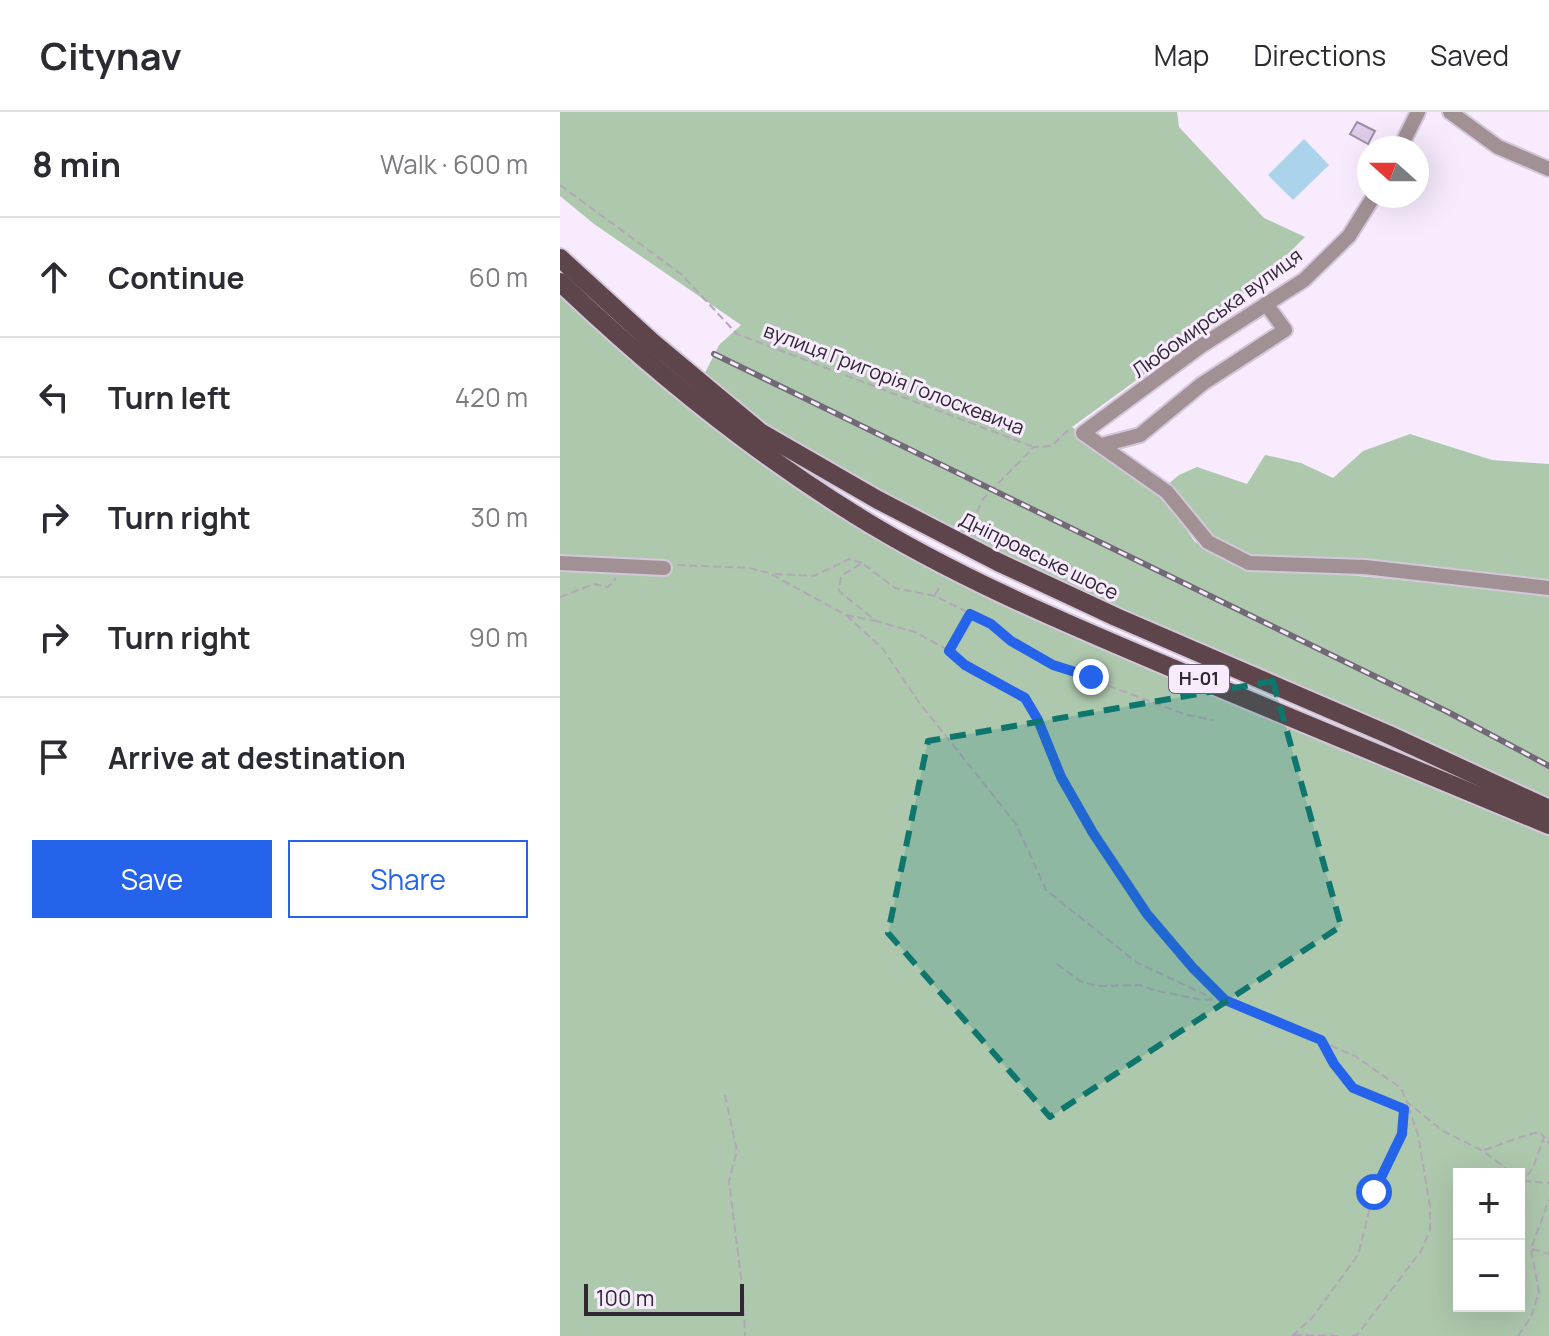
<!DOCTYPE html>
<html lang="en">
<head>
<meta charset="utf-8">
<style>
  :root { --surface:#fff; --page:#f2f2f3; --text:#2b2b33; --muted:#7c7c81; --line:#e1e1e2; --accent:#2563eb }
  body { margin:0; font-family:Manrope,sans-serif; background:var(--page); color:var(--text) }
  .controls { position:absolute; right:24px; bottom:24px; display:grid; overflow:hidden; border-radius:0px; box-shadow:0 8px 32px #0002 }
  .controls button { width:72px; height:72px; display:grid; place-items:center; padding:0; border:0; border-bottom:2px solid var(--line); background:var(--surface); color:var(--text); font:40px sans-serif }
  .compass { position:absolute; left:797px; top:24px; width:72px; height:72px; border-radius:50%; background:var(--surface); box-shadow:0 8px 32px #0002; rotate:291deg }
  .scale { position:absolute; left:24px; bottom:20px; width:160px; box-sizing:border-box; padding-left:8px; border:4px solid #2f2833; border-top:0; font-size:22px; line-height:28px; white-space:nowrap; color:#2f2833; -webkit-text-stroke:6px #f7ebfd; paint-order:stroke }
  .stop { position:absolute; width:24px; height:24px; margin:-18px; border:6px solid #2563eb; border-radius:50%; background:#fff }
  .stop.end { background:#2563eb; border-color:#fff; box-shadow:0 2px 8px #0008 }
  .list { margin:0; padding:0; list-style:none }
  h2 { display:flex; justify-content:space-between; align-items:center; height:104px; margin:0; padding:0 32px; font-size:34px }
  h2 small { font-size:26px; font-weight:400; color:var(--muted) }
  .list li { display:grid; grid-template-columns:52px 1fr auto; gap:24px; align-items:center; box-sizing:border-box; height:120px; padding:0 32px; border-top:2px solid var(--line) }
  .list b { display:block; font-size:30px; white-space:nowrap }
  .list em { font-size:26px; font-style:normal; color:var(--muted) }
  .actions { display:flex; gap:16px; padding:24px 32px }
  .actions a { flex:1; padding:18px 0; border:2px solid var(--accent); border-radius:0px; text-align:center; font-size:28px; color:var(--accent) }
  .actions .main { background:var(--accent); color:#fff }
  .icon { flex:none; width:44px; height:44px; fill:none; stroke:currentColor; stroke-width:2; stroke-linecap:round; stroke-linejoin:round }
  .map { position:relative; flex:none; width:989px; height:1224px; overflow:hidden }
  header { display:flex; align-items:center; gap:48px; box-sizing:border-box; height:112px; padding:0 40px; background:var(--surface); border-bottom:2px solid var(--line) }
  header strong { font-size:38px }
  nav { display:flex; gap:44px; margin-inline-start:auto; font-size:28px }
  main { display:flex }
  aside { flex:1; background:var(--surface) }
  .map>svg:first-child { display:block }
  .green { fill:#aec8ae; fill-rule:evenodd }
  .water { fill:#abd3ec }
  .building { fill:#dfcce9; stroke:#9f8ea9; stroke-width:2 }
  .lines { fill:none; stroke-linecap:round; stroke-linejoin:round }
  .minor-casing { stroke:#d3c8d9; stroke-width:18 }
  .major-casing { stroke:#d3c8d9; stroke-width:22 }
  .path { stroke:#b1a7b6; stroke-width:2; stroke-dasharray:8 4; stroke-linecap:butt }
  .minor { stroke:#a19094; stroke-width:14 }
  .major { stroke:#5e444b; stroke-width:18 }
  .rail-casing { stroke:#726976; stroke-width:6 }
  .rail { stroke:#f7ebfd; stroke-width:3; stroke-dasharray:9; stroke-linecap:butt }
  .route { stroke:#2563eb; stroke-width:10 }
  .marked { fill:#0f766e; fill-opacity:0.2; stroke:#0f766e; stroke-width:6; stroke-dasharray:16 10; stroke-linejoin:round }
  .labels { text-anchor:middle; stroke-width:6; stroke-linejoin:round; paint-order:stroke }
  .shield { fill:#f7ebfd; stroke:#6b6270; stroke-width:2 }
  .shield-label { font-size:18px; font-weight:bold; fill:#2f2833 }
  .street-label { font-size:20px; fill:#2f2833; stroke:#f7ebfd }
</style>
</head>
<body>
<header>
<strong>Citynav</strong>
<nav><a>Map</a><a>Directions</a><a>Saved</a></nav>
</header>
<main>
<aside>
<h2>8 min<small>Walk · 600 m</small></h2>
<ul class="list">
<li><svg class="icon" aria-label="ahead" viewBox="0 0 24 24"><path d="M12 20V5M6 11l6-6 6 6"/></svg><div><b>Continue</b></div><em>60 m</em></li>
<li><svg class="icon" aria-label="left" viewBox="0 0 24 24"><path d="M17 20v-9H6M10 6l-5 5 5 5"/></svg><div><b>Turn left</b></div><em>420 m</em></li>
<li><svg class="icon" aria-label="right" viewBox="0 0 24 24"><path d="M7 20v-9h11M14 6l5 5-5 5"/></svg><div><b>Turn right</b></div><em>30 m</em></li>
<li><svg class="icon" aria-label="right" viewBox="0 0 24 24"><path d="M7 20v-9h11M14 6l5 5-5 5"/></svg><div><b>Turn right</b></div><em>90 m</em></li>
<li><svg class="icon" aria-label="arrive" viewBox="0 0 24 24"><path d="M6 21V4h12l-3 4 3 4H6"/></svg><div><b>Arrive at destination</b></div></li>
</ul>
<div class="actions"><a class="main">Save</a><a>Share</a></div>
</aside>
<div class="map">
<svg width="989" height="1224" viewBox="0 0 989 1224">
  <rect width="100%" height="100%" fill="#f7ebfd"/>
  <g class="green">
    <polygon points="0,0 617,0 619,15 704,106 745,125 705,165 589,259 512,315 605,386 635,430 686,457 788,463 989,482 989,687 754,581 537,489 322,385 218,320 144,263 159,233 181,213 34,112 0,84"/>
    <path d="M0,170L202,342L398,459L989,714V1224H0ZM899,1062H959V1194H899Z"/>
    <polygon points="850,322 932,348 989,352 989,469 692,447 652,427 607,373 619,363 637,355 687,372 705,343 741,351 773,366 803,339"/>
  </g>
  <polygon class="water" points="744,27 769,53 733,88 708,63"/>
  <polygon class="building" points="797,10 815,19 808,32 790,22"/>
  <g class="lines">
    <defs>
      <g id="minor">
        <polyline points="890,0 938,35 989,57"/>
        <polyline points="840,36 858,0"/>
        <polyline points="814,84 789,124 744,168 641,234 523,321 607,380 648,430 689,451 805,455 989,476"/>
        <polyline points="542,333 580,323 642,272 725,218 706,192"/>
        <polyline points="0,451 104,456"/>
      </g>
      <g id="major">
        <polyline points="0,146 92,230 200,320 318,388 438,450 556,505 827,622 989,697"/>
        <path d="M0,170C90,256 188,336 294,402C398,467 513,514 626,562C747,612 868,663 989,713"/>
      </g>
    </defs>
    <use href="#minor" class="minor-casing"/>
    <use href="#major" class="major-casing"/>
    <g class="path">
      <polyline points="0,73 121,162 177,222 474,335"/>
      <polyline points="412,411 423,387 474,335 492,334 507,319 510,320"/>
      <polyline points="117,453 189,456 209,461 286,503 315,509"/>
      <polyline points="215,462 254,464 289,447 302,451"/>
      <polyline points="375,483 381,472"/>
      <polyline points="0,485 34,472 48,475 56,466"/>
      <polyline points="410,502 389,539 405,553 465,586 478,608 501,665 533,721 587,802 633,856 665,888 795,944 841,976 847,990 883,1019 923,1039 954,1062"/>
      <polyline points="286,503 323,537 358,589 456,712 486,778 576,850 652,886"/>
      <polyline points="388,538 355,520 316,509 279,479 281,464 302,451 335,476 375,484 431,512 451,529 493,553 627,603 653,608"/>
      <polyline points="497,852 520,869 538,874 580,873 594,878 642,888 664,887"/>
      <polyline points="761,929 774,952 793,976 842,996"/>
      <polyline points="165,983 177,1039 169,1069 183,1181 185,1224"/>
      <path d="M924,1038C943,1032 960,1024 980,1020L984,1025"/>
      <polyline points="959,1066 963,1069 973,1056 984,1025 989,1031"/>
      <polyline points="963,1069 989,1071"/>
      <polyline points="972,1137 989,1142"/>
      <polyline points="734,1223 781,1224"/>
      <polyline points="732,1224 752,1206 798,1143 814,1080 842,1022 847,991"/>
      <polyline points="792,1224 797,1223 804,1214 861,1139 870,1118 870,1094 858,1023 847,991"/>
      <polyline points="958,1224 971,1205 979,1180 971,1137 989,1088"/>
    </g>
    <use href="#minor" class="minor"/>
    <use href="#major" class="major"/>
    <defs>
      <polyline id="rail" points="154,242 888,600 989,654"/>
    </defs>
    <use href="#rail" class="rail-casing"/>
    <use href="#rail" class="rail"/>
  </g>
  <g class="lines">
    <polyline class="route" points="531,565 493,553 451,529 431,512 410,502 389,539 405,553 465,586 478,608 501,665 533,721 587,802 633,856 665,888 761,928 774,952 793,976 844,997 842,1022 814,1080"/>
  </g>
  <path class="marked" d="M713,569L781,814L490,1005L328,821L368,629Z"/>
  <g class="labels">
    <rect class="shield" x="609" y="553" width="60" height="28" rx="6"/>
    <g class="shield-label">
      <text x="639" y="573">Н-01</text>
    </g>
    <g class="street-label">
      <text transform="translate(657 201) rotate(-36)" y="7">Любомирська вулиця</text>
      <text transform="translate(334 267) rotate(21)" y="7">вулиця Григорія Голоскевича</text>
      <text transform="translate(479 444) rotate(26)" y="7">Дніпровське шосе</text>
    </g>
  </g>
</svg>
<div class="controls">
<button>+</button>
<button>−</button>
</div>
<svg class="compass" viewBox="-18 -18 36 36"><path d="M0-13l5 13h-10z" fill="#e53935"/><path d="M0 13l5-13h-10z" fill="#7c7c81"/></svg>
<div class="scale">100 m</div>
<div class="stop" style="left:814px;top:1080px"></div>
<div class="stop end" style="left:531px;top:565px"></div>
</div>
</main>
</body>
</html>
